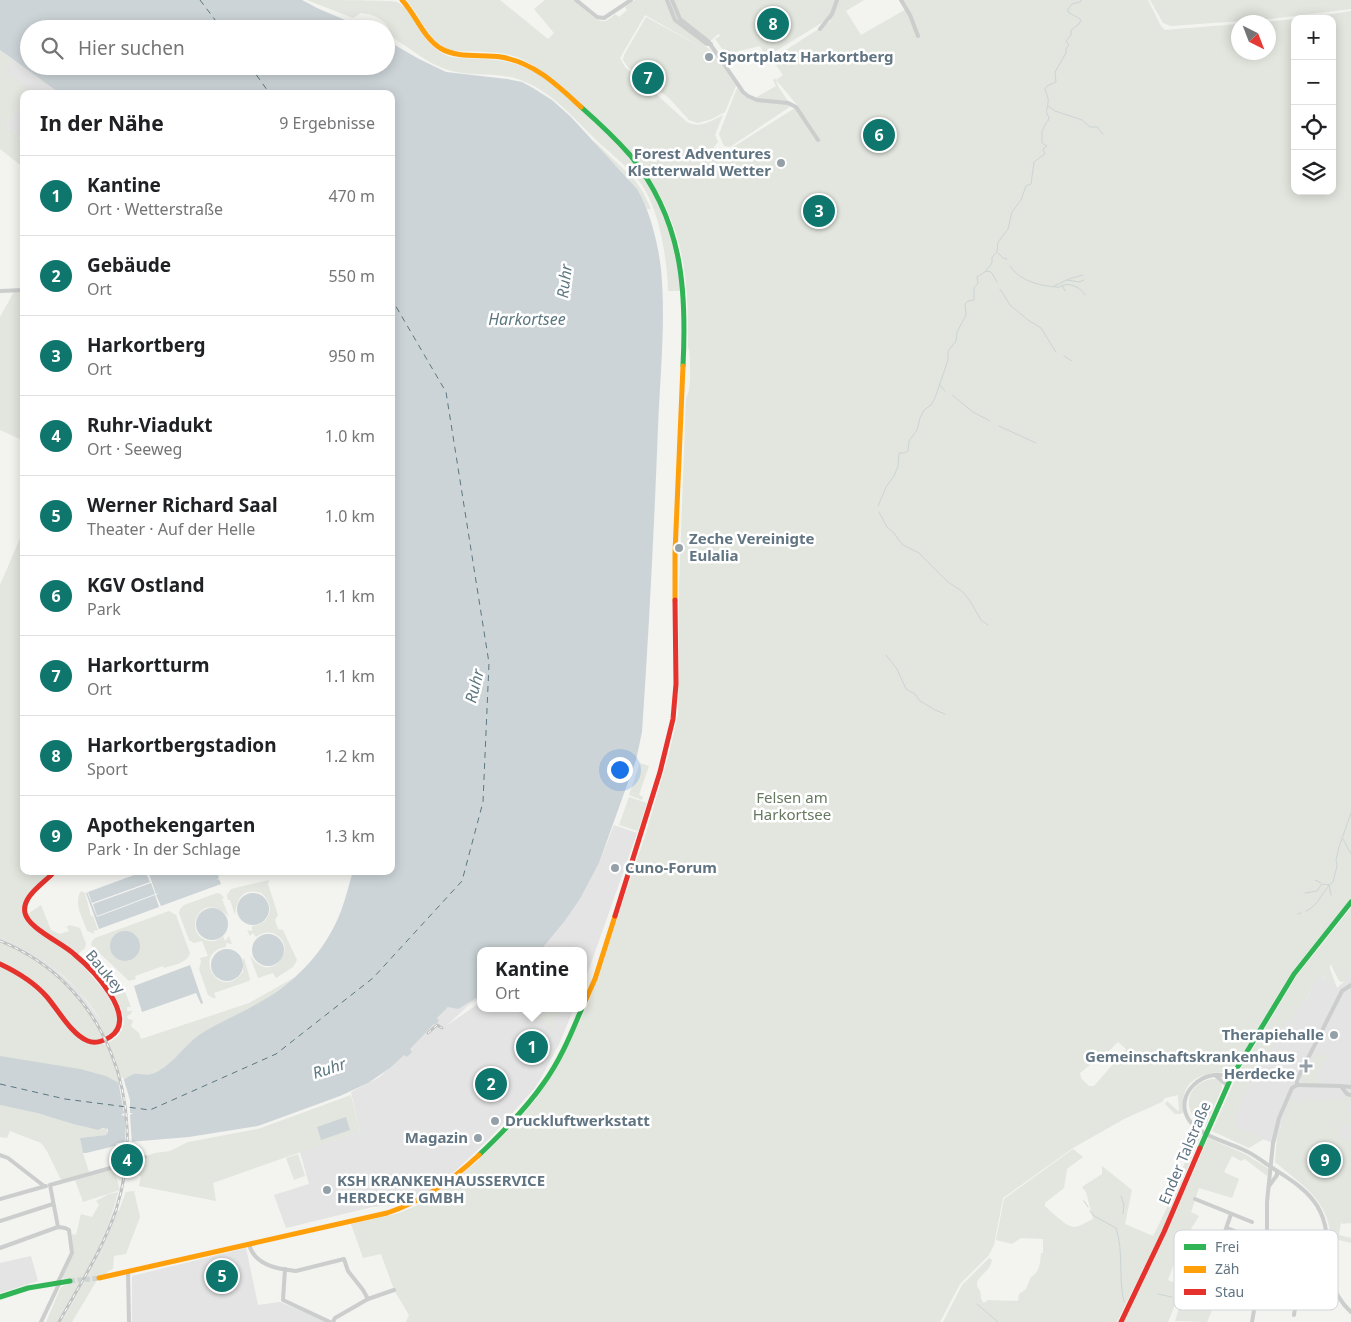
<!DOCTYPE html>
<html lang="de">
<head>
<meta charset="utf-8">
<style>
  :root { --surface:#fff; --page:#f2f2f2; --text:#202124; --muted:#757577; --line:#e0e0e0; --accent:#0f766e }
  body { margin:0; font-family:"Noto Sans",sans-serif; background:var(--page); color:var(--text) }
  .controls { position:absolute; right:15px; top:15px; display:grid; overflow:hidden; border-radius:10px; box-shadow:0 2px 12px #0003 }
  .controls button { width:45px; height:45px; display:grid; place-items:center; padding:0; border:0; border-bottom:1px solid var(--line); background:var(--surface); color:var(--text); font:25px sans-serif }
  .compass { position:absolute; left:1231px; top:15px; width:45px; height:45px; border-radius:50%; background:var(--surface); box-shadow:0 2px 12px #0003; rotate:138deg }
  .you { position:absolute; left:619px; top:769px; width:18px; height:18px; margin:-12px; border:4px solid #fff; border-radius:50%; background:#1a73e8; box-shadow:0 0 0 8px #1a73e833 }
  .badge { display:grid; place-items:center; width:32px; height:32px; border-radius:50%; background:var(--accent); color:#fff; font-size:16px; font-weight:700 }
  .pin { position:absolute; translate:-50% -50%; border:2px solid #fff; box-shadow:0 1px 5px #0006 }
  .popup { position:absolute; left:477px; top:947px; width:110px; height:65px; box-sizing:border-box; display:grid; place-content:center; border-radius:10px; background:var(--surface); filter:drop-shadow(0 1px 4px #0005); font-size:16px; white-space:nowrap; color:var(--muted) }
  .popup b { font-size:19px; color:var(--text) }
  .popup::after { content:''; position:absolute; left:50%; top:100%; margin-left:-10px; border:10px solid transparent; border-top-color:var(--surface) }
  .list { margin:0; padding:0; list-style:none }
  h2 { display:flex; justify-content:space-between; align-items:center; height:65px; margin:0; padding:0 20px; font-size:21px }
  h2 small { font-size:16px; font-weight:400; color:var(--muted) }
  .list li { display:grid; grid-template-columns:32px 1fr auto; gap:15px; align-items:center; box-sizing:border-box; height:80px; padding:0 20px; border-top:1px solid var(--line) }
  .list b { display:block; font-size:19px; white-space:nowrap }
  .list p { margin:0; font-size:16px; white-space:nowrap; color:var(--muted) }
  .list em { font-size:16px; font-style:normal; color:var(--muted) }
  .icon { flex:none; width:28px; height:28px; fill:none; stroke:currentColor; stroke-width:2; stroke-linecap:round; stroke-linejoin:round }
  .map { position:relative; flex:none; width:1351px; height:1322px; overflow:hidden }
  .search { position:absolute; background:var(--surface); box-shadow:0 2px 12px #0003; left:20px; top:20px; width:375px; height:55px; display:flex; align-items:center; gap:12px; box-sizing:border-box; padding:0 18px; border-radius:28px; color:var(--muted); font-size:19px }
  .panel { position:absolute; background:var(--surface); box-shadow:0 2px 12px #0003; left:20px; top:90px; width:375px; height:785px; border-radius:10px }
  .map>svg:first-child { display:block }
  .built { fill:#e3e4e3 }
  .green { fill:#e2e6de; fill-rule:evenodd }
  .water { fill:#ccd4d7 }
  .pier { fill:#f3f3f0 }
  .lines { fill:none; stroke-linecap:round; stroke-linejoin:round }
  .stream { stroke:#ccd4d7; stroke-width:1 }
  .ferry { stroke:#5c7780; stroke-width:1; stroke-dasharray:6 5; stroke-linecap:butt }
  .secondary-tunnel { stroke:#ced3d4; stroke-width:5; stroke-dasharray:5 2.5; stroke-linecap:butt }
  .street { stroke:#cccdcd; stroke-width:4 }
  .fast { stroke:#30b455; stroke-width:5 }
  .slow { stroke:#ff9f0a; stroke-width:5 }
  .jam { stroke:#e5322d; stroke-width:5 }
  .rail-casing { stroke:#c1c2c2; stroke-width:3 }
  .rail { stroke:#fff; stroke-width:1; stroke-dasharray:4; stroke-linecap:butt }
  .poi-dot { fill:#94a0a8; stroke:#fff; stroke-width:2 }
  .labels { text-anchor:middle; stroke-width:5; stroke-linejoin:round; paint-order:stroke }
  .poi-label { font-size:15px; font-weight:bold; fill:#617482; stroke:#fff; text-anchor:start }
  .park-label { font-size:15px; fill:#667960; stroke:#fff }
  .street-label { font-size:15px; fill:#617482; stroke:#fff }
  .water-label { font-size:16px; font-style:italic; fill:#5c7780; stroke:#fff }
  .key { fill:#fff; stroke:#d0d5da; stroke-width:1 }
  .key-label { font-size:14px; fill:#617482 }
</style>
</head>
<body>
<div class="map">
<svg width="1351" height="1322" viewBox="0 0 1351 1322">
  <rect width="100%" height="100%" fill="#f3f3f0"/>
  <g class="built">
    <polygon points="12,59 48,84 61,94 29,94 30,92 4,71"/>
    <polygon points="24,100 24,129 20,135 4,126"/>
    <polygon points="614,825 637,833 583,986 583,951 540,951 564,922 580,899 599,863"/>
    <polygon points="1351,935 1351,1161 1281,1125 1275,1144 1238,1129 1234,1120 1250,1081 1253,1083 1286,1018 1291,1021 1299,1005 1304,999 1306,999 1317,977 1321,976 1334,982 1337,988 1345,981"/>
    <polygon points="0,937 28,949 53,967 79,991 101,1021 96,1024 78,999 60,980 38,963 0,943"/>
    <polygon points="481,995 481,997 470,1004 446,1026 481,1002 481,1008 574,1008 560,1042 541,1078 534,1089 490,1138 448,1178 428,1193 406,1204 372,1207 286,1228 274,1195 309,1184 300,1152 360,1131 351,1092 378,1078 390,1068 401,1056 404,1055 407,1057 409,1049 434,1024 436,1024 439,1021 437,1018 448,1007 458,1008"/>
    <polygon points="114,1210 120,1211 106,1245 62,1322 58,1322 101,1241"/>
    <polygon points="246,1248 258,1305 280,1302 330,1322 132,1322 132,1276"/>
    <polygon points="31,1256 38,1281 0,1293 0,1263"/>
  </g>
  <g class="green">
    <path d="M307,0C321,0 390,0 397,2C419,14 418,44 448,56C457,59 468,58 478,59C494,59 510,61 526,68C546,76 561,92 577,106C607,133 639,164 658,200C673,228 678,260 681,291H668C667,259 660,212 642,185C628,166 607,151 591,135C570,114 551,92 523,81C500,71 475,77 452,71C428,65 411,48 390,36C391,21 373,14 361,13L353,18Z"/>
    <path d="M406,0H500L548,39L554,33L534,9L545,0H574C580,5 597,23 605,21C608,21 612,17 615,14L619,17L627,10L625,7L635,0H864L846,11L861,35L906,9L901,0H1148L1161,26L1165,30L1238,24V52H1268V22H1263L1295,19V191H1332V19H1299L1351,11V898L1292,972L1235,1066C1227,1074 1220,1071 1209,1074C1188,1078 1181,1092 1183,1112L1181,1114H1175L1165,1104L1167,1101L1178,1111L1179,1110L1178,1095L1165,1098L1162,1102L1124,1119L1073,1148L1003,1198L994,1245L989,1255L960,1284L940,1322H406L409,1315L394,1290L381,1254L363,1258L351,1224L399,1213L423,1203L474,1164L516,1123L535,1100L553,1074L587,1007L646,833L669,754L678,714L679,587L686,398C692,391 690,359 689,349L688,348C689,275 684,218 634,159C621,144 605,131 590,117C570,99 542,66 517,57C497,50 473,52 452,51C424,39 424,19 406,0ZM645,15L708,51L646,17L624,55L623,60L628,67L641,77L645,72L651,73L655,77L653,86L669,98L689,120L698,123L712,119L725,112L736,86L719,61L712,54L714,53L705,46L717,35L719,34L720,36L715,39L726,54L760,46L766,57L828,19L831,21L772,59L783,75L776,80L798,106L719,156L714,153V147L718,142L715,135L723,115C711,121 700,129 687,122L656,94L652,97L647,93L648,86L625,67L620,58ZM1118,1042L1126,1049L1094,1086H1089L1081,1078L1080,1073L1095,1061L1097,1063Z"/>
    <polygon points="1150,0 1351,0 1351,9 1269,19 1171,26 1163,23"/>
    <polygon points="0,50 12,59 4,71 31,91 29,94 24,94 24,100 4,126 20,135 19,139 24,143 24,168 0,149"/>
    <polygon points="775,78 778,86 791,106 730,147 724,146 719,134 737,88 745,95 755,98 776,86 773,80"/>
    <path d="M592,139L634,179L643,192L651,209H647C636,180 609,163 592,139Z"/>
    <polygon points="14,292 24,292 24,441 0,430 0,317"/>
    <path d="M24,529V871H53L29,895L23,913L51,939L78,960L108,995L117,1014L118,1024L112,1032L102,1039L104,1045C151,1024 102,983 85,960V954L88,957L87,959L109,981L114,977L115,978L113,980L118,985L122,984L131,1007H127V1011H132L131,1014L127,1016L128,1019L133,1020L131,1026L139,1033L141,1039L249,1003L297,976L144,1090L0,1064V943C41,958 73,989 95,1023L101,1021C78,982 42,954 0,937V585Z"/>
    <polygon points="640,763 649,766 639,795 643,797 642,800 629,795"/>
    <polygon points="629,797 647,803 638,831 619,825"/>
    <path d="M269,880L268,884L278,915L275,920L278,929L283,930L297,960L293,967L276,978L273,973L258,978L250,956C252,958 255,962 258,964C277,978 297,945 275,934C268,931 261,933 256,937L253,933L250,936L247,930L252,931V926C271,925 276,904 261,893C241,887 237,900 235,915L230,900H228L227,895L231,889Z"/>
    <path d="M81,891L85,893L91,916H93L98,930L93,931L95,934L87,931C83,918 73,904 81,891Z"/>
    <path d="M217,893L221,894L224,898L222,899L229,917C199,887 181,936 209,941C214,942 219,940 223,936L225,941L229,936L232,944L226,943V947C190,952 220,1004 243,972V959L244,958L250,979L249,981L214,993L216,998H213L208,995L199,969L201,962L200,958L208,956L202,941L194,943L189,940L179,913L180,909L184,905Z"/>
    <polygon points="41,905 51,930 60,934 69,931 67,927 64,928 70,925 80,928 86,944 85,948 78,954 33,924 26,915"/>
    <polygon points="1351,908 1351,970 1345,981 1342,982 1339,981 1331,965 1330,965 1330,969 1337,988 1332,985 1333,982 1322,976 1320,979 1317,978 1305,1000 1304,999 1291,1021 1286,1019 1253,1083 1250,1082 1234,1120 1238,1129 1264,1139 1249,1148 1212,1131 1237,1075 1297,975"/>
    <path d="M169,911L176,915L190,953C187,963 174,965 164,968L163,966L135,976L136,979L129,981L91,945L92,941L95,938Z"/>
    <polygon points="532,1008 542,1016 546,1012 549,1014 554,1008 563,1008 553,1021 552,1025 554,1027 552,1030 530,1010"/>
    <polygon points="1326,1054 1328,1055 1326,1062 1323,1061 1315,1076 1319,1079 1317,1081 1319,1084 1304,1082 1302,1077 1304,1071 1308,1070 1315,1056"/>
    <path d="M1211,1079H1216L1222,1083V1088L1205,1127C1182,1114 1183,1085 1211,1079Z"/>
    <polygon points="351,1095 360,1131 213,1183 216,1201 139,1186 141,1176 133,1174 138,1159 155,1153 170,1151 188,1142 258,1129"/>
    <path d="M1306,1095L1309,1100H1341L1342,1096L1351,1097V1105H1348L1346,1113L1351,1112V1123L1342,1125L1340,1127V1137H1345V1139L1351,1141V1223L1342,1224L1341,1222L1339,1235L1351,1238V1243L1331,1238C1328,1199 1302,1185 1275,1162L1277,1137L1291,1098L1303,1104Z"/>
    <polygon points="0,1105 37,1113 73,1124 98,1130 106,1128 108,1132 106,1135 80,1138 83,1153 89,1172 61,1180 47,1151 41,1143 10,1131 7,1138 0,1137"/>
    <path d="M1191,1129L1201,1135L1162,1231L1117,1322H943L962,1285L989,1258L992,1260C991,1271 977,1276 977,1284C977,1289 978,1287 980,1291C982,1297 979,1298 984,1303L988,1300L1018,1301L1019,1294L1026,1289L1031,1277C1040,1272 1040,1263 1041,1253H1043V1239L1021,1238L1012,1244L996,1240L1004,1199L1073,1149L1083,1157L1067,1169L1064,1188L1045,1203V1206C1050,1211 1067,1227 1074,1227C1080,1227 1088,1221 1093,1219L1086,1192L1082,1187L1102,1174V1166L1132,1190L1125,1224L1153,1236C1170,1204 1183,1171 1193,1137L1190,1132Z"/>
    <polygon points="1208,1138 1245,1154 1269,1169 1267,1176 1245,1159 1241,1161 1232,1156 1224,1172 1239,1179 1232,1198 1199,1188 1191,1212 1199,1216 1180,1247 1168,1280 1187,1288 1183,1299 1212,1310 1207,1322 1175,1321 1182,1299 1177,1300 1168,1322 1124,1322 1166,1234"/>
    <polygon points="298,1154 305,1176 294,1180 286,1158"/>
    <polygon points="114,1169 120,1190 83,1202 75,1180"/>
    <polygon points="134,1191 140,1217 126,1254 114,1256 113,1269 108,1271 106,1274 100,1275 72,1322 62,1322 106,1245 126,1192"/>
    <path d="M118,1192C107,1239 81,1280 58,1322H46L61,1287L68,1284L70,1280L62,1278L73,1250L72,1234L76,1235L81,1214L92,1217L99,1205L96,1201L109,1194Z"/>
  </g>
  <g class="water">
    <path d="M0,0H302L317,8L366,29H29V66H386V40L419,59L446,72L507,79L522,82L533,88L552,100L571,117L637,189C650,210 658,244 661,269C666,321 660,376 658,428C654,529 649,631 642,732L636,760L599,863L580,899L564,922L540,951H530L529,949V951H481V995L458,1009L448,1007L437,1018L439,1021L436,1024H434L410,1049L412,1052L407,1057L404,1055L390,1068L368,1083L340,1096L258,1126L189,1137L117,1143L115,1146L86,1153H83L80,1138L106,1135L108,1132V1129L103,1128L98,1130L73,1124L37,1113L0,1105V1056L80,1069L106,1076L117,1082C124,1081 128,1076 134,1074C140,1073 146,1076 152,1074C170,1068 184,1046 199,1035C219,1022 242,1013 262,1001C298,980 326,950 341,911C346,898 349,884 353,871H391V649L394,633L391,631V94H61L0,50Z"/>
    <polygon points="145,871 150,882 92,903 88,892"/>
    <polygon points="148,871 216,871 219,877 217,880 219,879 221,884 161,906 156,895 159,893 156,894"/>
    <polygon points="151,883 155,894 97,916 93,904"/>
    <polygon points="87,892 97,917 155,895 159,907 99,929 86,893"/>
    <circle cx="253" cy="909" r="16"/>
    <circle cx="212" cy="924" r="16"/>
    <circle cx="125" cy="946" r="15"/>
    <circle cx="268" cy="950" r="16"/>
    <circle cx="227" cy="965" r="16"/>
    <polygon points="190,965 203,1003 201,1004 196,993 142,1012 134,986"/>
    <polygon points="346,1117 350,1130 321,1140 317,1127"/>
  </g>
  <polygon class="pier" points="123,1077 130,1100 130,1113 133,1113 130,1115 132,1144 125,1145 125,1116 121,1115 124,1113 118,1080"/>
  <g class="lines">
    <g class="stream">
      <polyline points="1048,106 1055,111 1082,120 1090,127 1097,127 1103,134"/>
      <polyline points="998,253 1003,258 1007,259"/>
      <path d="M1010,266C1020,281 1040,286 1057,287C1063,287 1059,286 1064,285C1072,283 1081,288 1085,295"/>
      <polyline points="986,271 991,272 997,282"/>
      <polyline points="1067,280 1079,282 1084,280"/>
      <polyline points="1062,285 1065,291"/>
      <polyline points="1054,286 1069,279 1083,275"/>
      <polyline points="1000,289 1010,305 1028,320 1041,328 1056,352"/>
      <polyline points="1064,356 1072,361"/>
      <polyline points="939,384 945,391"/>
      <polyline points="952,395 973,412 990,421"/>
      <polyline points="999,426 1036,443"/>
      <path d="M878,506L886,487L894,476L898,466L899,453H905L908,451L909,441L917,430L920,418L924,410L931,405L935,398L948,360V351L956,341L957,332L966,315L965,304L968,301L974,300V288L978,283L977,277L985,272L992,263V257L997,252L998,242L1008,229L1012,212L1021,200L1026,186L1031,184L1034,162L1045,154L1043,149L1047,146L1042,143V131L1046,123L1048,121L1049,117C1044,111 1048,109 1048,102C1049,98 1046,93 1045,89L1047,86L1056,82L1055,72L1066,53V49L1069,45L1066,41L1071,35V30L1079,24L1081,20C1080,18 1072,15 1068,12V9L1072,4L1080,2L1081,0"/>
      <polyline points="879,512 887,527 895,534 898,539 903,545 919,553 948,582 963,592 970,601 981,620 988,625"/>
      <polyline points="886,655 897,669 906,689 915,694 920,701 935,710 945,714"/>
      <polyline points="1343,839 1351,854"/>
      <polyline points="1315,880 1321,883"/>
      <polyline points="1305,893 1317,891 1322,884 1329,885 1331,895"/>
      <path d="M1306,911C1319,906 1323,889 1333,882L1337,866L1336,860L1339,847L1351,813"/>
      <polyline points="1298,914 1301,913"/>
      <polyline points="1121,1196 1124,1205 1123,1214"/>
      <polyline points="1084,1201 1088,1207"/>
      <path d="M1090,1211L1094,1216L1116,1228C1124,1252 1118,1278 1124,1302"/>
      <polyline points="1158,1294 1172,1297"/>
      <polyline points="977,1304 998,1322"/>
    </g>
    <g class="ferry">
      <polyline points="200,0 222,29"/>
      <polyline points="250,66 270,94"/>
      <polyline points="0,1084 65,1099 150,1110 276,1054 373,978 462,881 483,802 489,663 446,392 391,298"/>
    </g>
    <polyline class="secondary-tunnel" points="70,1281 99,1278"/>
    <g class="street">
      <polyline points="576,0 597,17 604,18 631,0"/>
      <polyline points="667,0 675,20 707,44 711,44"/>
      <polyline points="672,0 680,19 708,41 743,92 748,96 757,100 788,103 796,107 818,140"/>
      <polyline points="901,0 910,15 918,36"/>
      <polyline points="820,29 832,14 837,0"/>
      <polyline points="0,291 24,290"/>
      <polyline points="1216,1076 1228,1086"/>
      <path d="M1231,1078C1206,1065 1172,1094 1189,1120C1201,1137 1229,1142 1246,1151C1255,1155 1263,1162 1271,1167C1286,1177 1302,1186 1313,1200C1341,1235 1313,1277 1351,1312"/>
      <polyline points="1297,1085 1341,1086 1347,1094 1351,1095"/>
      <polyline points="1341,1086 1351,1087"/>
      <polyline points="0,1155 8,1158 44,1186"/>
      <polyline points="1269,1186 1277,1175 1277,1171"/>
      <polyline points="0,1199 46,1186"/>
      <polyline points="1195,1199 1252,1222"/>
      <polyline points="0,1221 53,1204"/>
      <polyline points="58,1227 50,1185 132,1162 145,1157"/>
      <polyline points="1227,1228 1266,1243"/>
      <path d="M249,1244C254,1265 277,1269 296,1271L344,1259L348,1271L363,1290L368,1299"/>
      <polyline points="0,1248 58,1227 65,1228 69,1230 72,1253 58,1282"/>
      <polyline points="1265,1249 1279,1254 1301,1265 1294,1315"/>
      <polyline points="285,1269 283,1300 330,1322"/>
      <polyline points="128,1272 129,1322"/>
      <polyline points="1217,1281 1195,1274 1192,1270 1198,1248 1201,1245 1216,1247 1220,1246 1231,1214"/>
      <polyline points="41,1322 60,1282"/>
      <polyline points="333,1322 335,1318 368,1299 394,1290"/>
      <polyline points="1252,1322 1267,1236 1267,1202 1273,1143 1279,1118 1292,1088 1297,1085 1297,1080 1342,991 1351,985"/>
    </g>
    <g class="fast">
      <path d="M581,107C598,122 615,138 630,155C682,219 687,287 683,366"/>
      <polyline points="1200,1148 1231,1078 1294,974 1351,902"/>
      <path d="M479,1155C502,1133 525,1110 543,1084C560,1061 571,1034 582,1008"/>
      <polyline points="0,1297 28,1288 70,1281"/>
    </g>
    <g class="slow">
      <path d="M402,0C416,15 423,37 440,48C458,59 481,54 501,57C535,63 557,85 581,107"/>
      <polyline points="675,600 675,553 683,366"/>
      <polyline points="583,1006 595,979 615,916"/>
      <path d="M99,1278L387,1213C423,1201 451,1181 479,1155"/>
    </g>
    <g class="jam">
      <polyline points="615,916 660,772 673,719 676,684 675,600"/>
      <path d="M0,964C17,972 34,982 47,997C58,1010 72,1035 88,1041C95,1044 104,1041 110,1037C140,1017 91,968 74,954C62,943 28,928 25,913C21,896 46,882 55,871"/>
      <polyline points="1121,1322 1164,1232 1200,1148"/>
    </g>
    <defs>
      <g id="rail">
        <path d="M0,941C106,983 150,1104 116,1210C103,1249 79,1286 59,1322"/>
        <polyline points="428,1033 437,1025 442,1028"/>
      </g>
    </defs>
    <use href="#rail" class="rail-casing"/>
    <use href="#rail" class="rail"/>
  </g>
  <g class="poi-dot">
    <circle cx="709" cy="57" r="5"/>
    <circle cx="781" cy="163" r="5"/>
    <circle cx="679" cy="548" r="5"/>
    <circle cx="615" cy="868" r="5"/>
    <circle cx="1334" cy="1035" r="5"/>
    <path d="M1303.5 1058.5h5v5h5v5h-5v5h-5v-5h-5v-5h5z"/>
    <circle cx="495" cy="1121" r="5"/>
    <circle cx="478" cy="1138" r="5"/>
    <circle cx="327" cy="1190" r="5"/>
  </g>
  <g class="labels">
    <g class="poi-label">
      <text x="719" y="62">Sportplatz Harkortberg</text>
      <text x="771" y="159" text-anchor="end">Forest Adventures<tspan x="771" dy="17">Kletterwald Wetter</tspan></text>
      <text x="689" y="544">Zeche Vereinigte<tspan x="689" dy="17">Eulalia</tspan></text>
      <text x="625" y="873">Cuno-Forum</text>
      <text x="1324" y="1040" text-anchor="end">Therapiehalle</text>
      <text x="1295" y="1062" text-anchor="end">Gemeinschaftskrankenhaus<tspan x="1295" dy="17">Herdecke</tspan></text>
      <text x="505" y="1126">Druckluftwerkstatt</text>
      <text x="468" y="1143" text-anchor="end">Magazin</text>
      <text x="337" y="1186">KSH KRANKENHAUSSERVICE<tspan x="337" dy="17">HERDECKE GMBH</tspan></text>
    </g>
    <g class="park-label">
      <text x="792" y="803">Felsen am<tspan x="792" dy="17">Harkortsee</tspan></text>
    </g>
    <g class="street-label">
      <text transform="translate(105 972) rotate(50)" y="5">Baukey</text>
      <text transform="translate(1185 1153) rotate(-67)" y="5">Ender Talstraße</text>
    </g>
    <g class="water-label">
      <text transform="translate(564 281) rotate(-83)" y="6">Ruhr</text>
      <text x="527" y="325">Harkortsee</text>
      <text transform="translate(474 686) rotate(-76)" y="6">Ruhr</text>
      <text transform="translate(329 1068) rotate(-18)" y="6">Ruhr</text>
    </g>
  </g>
  <rect x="1174" y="1230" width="164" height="80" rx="8" class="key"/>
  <rect x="1184" y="1244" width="22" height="6" fill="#30b455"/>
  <rect x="1184" y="1266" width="22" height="7" fill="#ff9f0a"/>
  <rect x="1184" y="1289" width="22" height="6" fill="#e5322d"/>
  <g class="key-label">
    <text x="1215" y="1252">Frei</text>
    <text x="1215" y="1274">Zäh</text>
    <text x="1215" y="1297">Stau</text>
  </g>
</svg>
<div class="controls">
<button>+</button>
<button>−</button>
<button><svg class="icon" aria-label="locate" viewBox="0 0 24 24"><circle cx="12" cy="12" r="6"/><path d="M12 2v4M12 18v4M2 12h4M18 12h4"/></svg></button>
<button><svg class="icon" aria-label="layers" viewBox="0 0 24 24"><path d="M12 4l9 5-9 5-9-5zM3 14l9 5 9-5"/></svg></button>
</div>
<svg class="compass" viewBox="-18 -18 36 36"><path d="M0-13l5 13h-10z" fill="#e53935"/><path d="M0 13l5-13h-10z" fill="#757577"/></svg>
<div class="you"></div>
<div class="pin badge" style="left:532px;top:1047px">1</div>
<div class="popup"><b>Kantine</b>Ort</div>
<div class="pin badge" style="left:491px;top:1084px">2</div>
<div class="pin badge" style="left:819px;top:211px">3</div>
<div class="pin badge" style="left:127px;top:1160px">4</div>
<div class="pin badge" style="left:222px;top:1276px">5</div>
<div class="pin badge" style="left:879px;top:135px">6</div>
<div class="pin badge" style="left:648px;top:78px">7</div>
<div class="pin badge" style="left:773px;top:24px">8</div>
<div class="pin badge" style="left:1325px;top:1160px">9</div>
<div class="search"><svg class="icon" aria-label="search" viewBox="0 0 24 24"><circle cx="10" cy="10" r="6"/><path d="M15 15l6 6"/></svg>Hier suchen</div>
<section class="panel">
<h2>In der Nähe<small>9 Ergebnisse</small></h2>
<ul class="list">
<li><span class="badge">1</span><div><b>Kantine</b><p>Ort · Wetterstraße</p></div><em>470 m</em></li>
<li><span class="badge">2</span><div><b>Gebäude</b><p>Ort</p></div><em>550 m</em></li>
<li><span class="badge">3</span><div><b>Harkortberg</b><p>Ort</p></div><em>950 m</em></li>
<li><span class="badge">4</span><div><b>Ruhr-Viadukt</b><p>Ort · Seeweg</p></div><em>1.0 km</em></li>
<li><span class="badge">5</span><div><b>Werner Richard Saal</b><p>Theater · Auf der Helle</p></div><em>1.0 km</em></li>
<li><span class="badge">6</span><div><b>KGV Ostland</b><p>Park</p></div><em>1.1 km</em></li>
<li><span class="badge">7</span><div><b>Harkortturm</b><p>Ort</p></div><em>1.1 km</em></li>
<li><span class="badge">8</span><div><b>Harkortbergstadion</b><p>Sport</p></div><em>1.2 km</em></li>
<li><span class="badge">9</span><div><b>Apothekengarten</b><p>Park · In der Schlage</p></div><em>1.3 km</em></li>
</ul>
</section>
</div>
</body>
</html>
